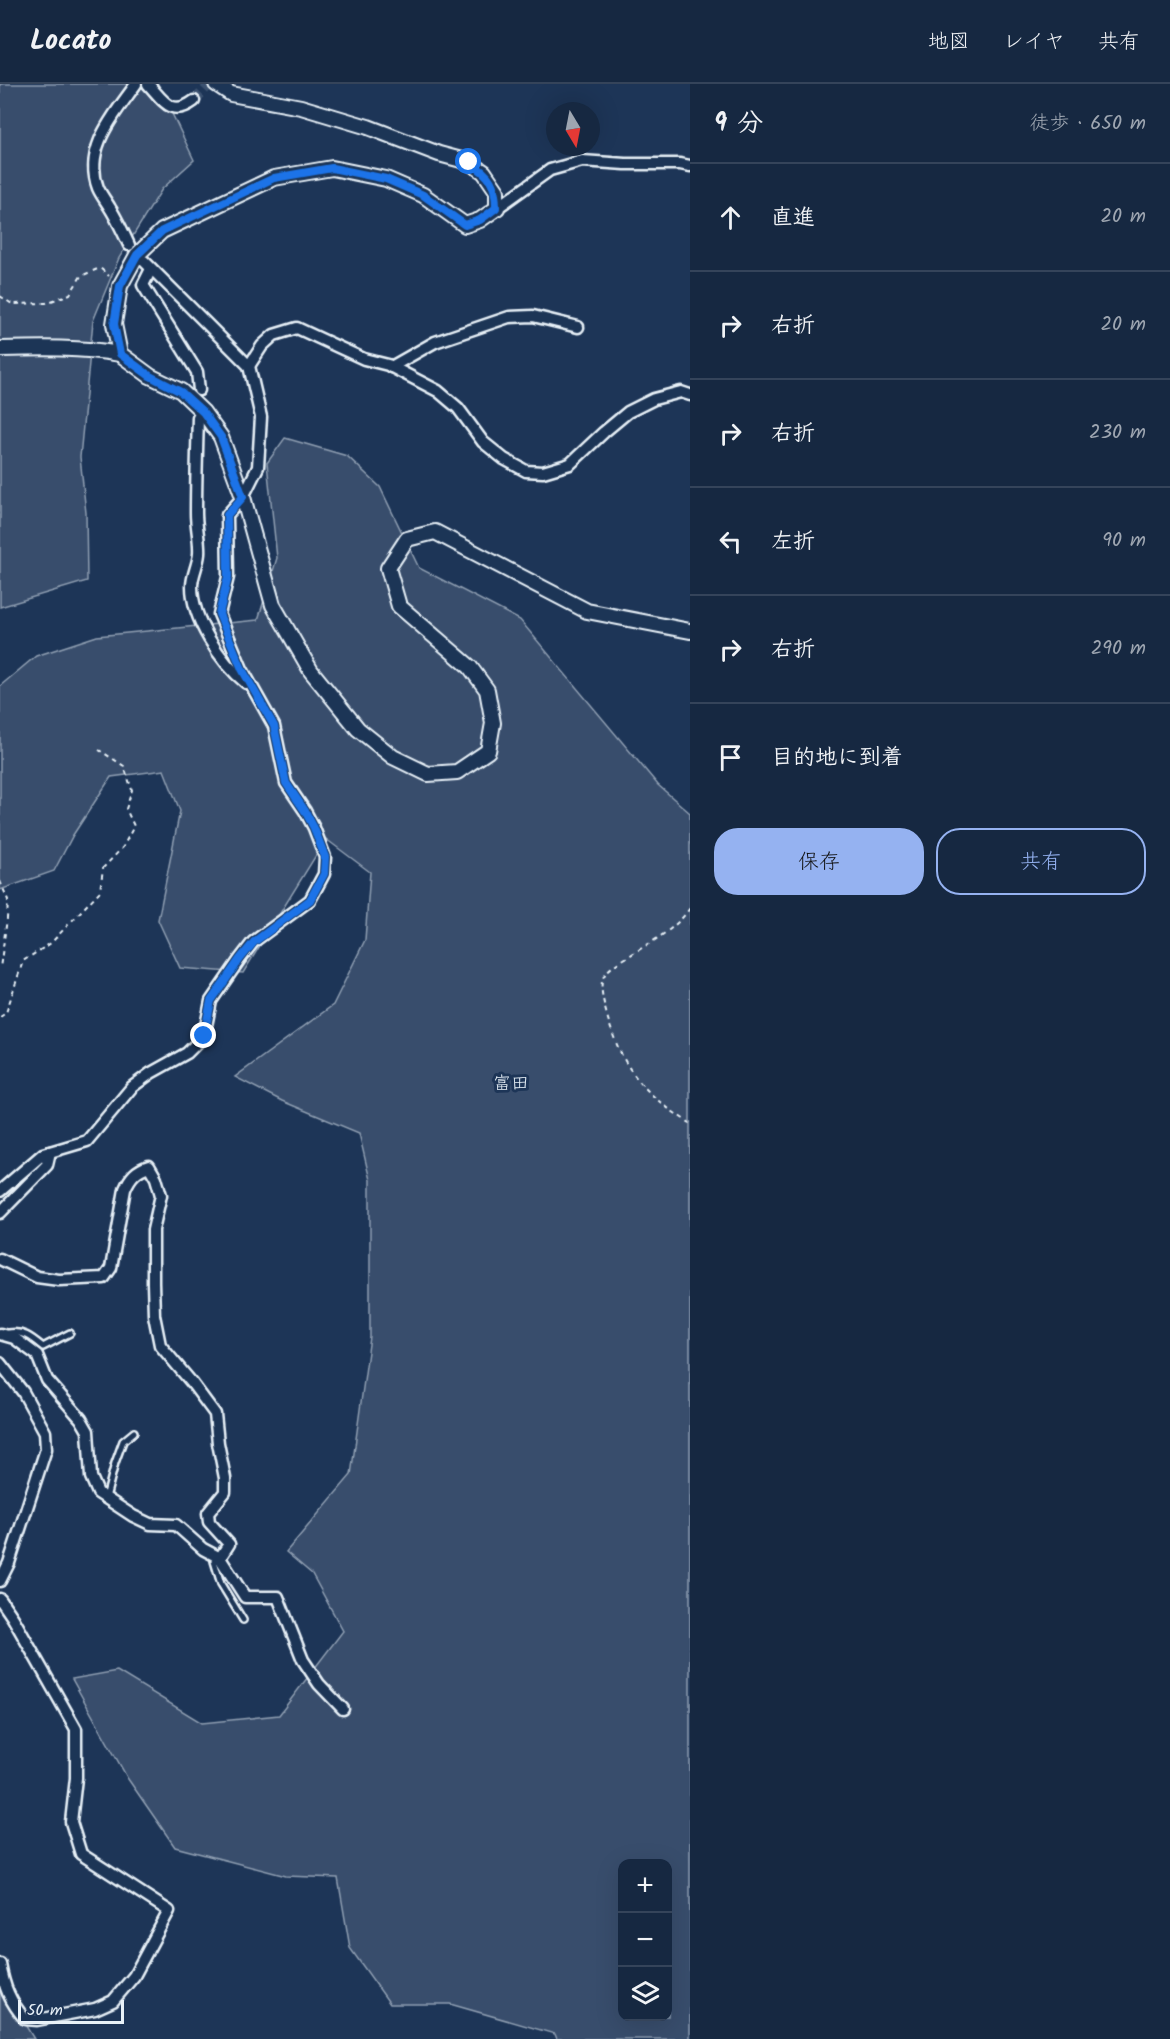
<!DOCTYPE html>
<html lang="ja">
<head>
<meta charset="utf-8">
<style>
  :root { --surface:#162841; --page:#1f3048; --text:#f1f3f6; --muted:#9ea6b1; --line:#35445a; --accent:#95b2f1 }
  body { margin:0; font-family:Kalam,"Klee One",sans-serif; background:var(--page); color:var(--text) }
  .controls { position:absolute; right:18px; bottom:18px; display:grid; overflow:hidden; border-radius:12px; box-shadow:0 6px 24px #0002 }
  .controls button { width:54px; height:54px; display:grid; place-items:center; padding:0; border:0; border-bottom:2px solid var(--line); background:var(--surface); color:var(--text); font:30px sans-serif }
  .compass { position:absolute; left:546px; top:18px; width:54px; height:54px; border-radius:50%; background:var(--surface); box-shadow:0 6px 24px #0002; rotate:170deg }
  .scale { position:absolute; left:18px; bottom:15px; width:106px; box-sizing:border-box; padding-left:6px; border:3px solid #e8f1f8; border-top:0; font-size:16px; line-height:21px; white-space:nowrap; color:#e8f1f8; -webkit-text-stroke:4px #1d3557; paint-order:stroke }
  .stop { position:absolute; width:18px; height:18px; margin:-14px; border:4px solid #1a73e8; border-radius:50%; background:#fff }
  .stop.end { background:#1a73e8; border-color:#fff; box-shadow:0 2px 6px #0008 }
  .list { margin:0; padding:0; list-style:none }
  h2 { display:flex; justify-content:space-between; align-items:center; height:78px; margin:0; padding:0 24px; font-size:26px }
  h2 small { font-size:20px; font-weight:400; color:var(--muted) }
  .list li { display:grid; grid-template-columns:39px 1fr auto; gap:18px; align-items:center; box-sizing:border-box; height:108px; padding:0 24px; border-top:2px solid var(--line) }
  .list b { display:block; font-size:22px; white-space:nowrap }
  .list em { font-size:20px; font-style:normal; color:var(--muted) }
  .actions { display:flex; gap:12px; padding:18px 24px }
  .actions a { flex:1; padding:14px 0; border:2px solid var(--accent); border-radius:24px; text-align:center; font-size:21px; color:var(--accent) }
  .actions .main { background:var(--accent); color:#111 }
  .icon { flex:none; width:33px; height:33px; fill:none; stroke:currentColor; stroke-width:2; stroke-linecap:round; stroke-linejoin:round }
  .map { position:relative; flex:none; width:690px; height:1955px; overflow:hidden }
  header { display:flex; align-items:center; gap:36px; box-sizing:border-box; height:84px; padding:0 30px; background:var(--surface); border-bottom:2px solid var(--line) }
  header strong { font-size:28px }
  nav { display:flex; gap:33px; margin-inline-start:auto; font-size:21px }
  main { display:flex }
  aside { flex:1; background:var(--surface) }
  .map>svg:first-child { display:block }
  .green { fill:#374d6c; stroke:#909fb2; stroke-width:1.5; fill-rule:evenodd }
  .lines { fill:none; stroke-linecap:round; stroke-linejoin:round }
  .minor-tunnel { stroke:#3b516f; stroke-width:10; stroke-dasharray:10 5; stroke-linecap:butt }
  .service-casing { stroke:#e8f1f8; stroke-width:10 }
  .minor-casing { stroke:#e8f1f8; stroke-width:15 }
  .tertiary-casing { stroke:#e8f1f8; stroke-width:18 }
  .path { stroke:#e8f1f8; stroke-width:2; stroke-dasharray:4.5 4.5; stroke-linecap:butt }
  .service { stroke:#1d3557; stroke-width:5 }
  .minor { stroke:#1d3557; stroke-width:10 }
  .tertiary { stroke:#1d3557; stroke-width:14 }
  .route { stroke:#1a73e8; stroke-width:8 }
  .labels { text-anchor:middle; stroke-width:6; stroke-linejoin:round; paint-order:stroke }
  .quarter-label { font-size:18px; fill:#e8f1f8; stroke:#1d3557 }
</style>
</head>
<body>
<header>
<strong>Locato</strong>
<nav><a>地図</a><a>レイヤ</a><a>共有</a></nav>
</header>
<main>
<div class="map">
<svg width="690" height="1955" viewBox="0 0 690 1955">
  <rect width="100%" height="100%" fill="#1d3557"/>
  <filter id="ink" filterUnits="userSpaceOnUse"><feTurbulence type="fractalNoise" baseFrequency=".0167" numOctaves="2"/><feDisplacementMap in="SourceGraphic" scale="12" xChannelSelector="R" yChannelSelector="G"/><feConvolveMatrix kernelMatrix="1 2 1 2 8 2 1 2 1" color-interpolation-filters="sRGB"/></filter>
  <g filter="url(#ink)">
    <g class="green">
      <polygon points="0,0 158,0 194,76 162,105 119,174 93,237 80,373 86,429 87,497 0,523"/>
      <path d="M285,354L347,372L380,403L419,484L520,536L658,701L690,729V1955H557L555,1950L450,1920H390L350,1864L338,1794L286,1792L175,1763L128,1695L72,1595L117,1587L202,1639L279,1631L343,1547L312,1490L286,1468L351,1391L370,1253V1096L359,1049L282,1017L235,993L333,921L365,856L370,788L326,755L243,889L180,884L158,836L180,727L164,686L111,693L73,751L54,787L0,806V602L36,572L97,552L258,536L277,474L267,379ZM622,1780H668V1932H622Z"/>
      <polygon points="0,1900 34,1955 0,1955"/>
    </g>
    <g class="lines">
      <polyline class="minor-tunnel" points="194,17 210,0"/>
      <defs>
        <g id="service">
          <path d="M8,1249C23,1246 32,1254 43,1263L70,1249"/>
          <polyline points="106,1414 115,1379 123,1357 134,1348"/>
          <polyline points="220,1474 214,1477 221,1500 243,1536"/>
        </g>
        <g id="minor">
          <path d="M148,0C163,16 171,34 194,17"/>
          <polyline points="497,124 550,86 582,77 625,80 680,80 690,82"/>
          <path d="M129,161C123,148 117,135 110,124C106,117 101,111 98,104C83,64 115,30 136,0"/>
          <polyline points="151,185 143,201 197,288 199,306"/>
          <polyline points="249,282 262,262 274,251 297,244 364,275 388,281 438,307 458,324 483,358 504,375 526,387 543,388 570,380 604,348 628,328 654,315 681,308 690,311"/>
          <polyline points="391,283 435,258 509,233 533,232 578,243"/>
          <path d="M198,333C197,365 196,397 196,429C196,443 200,457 199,470C198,481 192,491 192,502C192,535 220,578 246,599"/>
          <polyline points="0,1107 43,1070 87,1057 132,1003 151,989 187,969 204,952 211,917 240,875 253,858 310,816 324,790 325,773 314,744 305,727 286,699 274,642 242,585 219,530 228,493 227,431 243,413 258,383 261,333 249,282 144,177"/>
          <polyline points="0,1129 47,1081 50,1068"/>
          <path d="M0,1175L37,1193L59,1196L104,1194L111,1184L125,1105C130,1093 136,1086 149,1082L156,1094L161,1111L153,1146V1199L154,1231L160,1261L192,1299L215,1330L218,1359L225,1394V1408L208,1429L209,1438L229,1460L220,1474"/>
          <polyline points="0,1250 14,1254 37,1271 47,1296 81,1335 88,1347 91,1393 98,1409 133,1432 150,1440 176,1441 203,1465 220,1474 245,1513 278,1513 303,1576 319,1600 343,1625"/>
          <polyline points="0,1279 23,1308 45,1348 46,1365 9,1479 0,1497"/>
          <path d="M0,1515L13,1534L76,1645V1694L71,1738L81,1770L169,1827L134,1892L113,1917L95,1925L37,1936L25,1935C10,1918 4,1903 0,1880"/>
        </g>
        <g id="tertiary">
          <polyline points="216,0 231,10 301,23 368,43 439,70 469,78 484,88 497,107 497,124 480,136 465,141 423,111 386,95 332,84 274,94 162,147 137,171 120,202 114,240 120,270 150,292 181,307 203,328 221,353 243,413 273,521 311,587 358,645 393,673 428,690 457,688 488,667 493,639 487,606 470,583 399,522 388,484 407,455 435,448 587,527 690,547"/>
          <path d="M0,265C41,264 80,263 120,270"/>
        </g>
      </defs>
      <use href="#service" class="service-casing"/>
      <use href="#minor" class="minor-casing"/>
      <use href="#tertiary" class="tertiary-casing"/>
      <g class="path">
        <polyline points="0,212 12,220 46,219 70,210 81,192 100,184 109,192"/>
        <polyline points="0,797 8,816 7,835 0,884"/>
        <path d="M690,824C675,846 651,858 629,872C621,877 609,883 604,892C599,900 603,915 605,924C619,980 641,1009 690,1039"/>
        <polyline points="0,933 6,929 23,877 51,859 100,807 103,784 123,763 134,742 126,725 132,706 124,682 99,666"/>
      </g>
      <use href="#service" class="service"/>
      <use href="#minor" class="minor"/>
      <use href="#tertiary" class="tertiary"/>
    </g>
  </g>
  <g class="lines" filter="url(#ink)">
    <path class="route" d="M204,952L211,917L240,875L254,858L310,816L324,790L325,773L314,744L305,727L286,699L274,642L242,585L219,530L228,493L227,431L243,413L221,353L203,328L181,308L150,292L120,270L114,240L120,202L137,171L162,147L274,94L332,84L386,95L423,111L465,141L480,136L496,124C496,99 490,91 469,78"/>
  </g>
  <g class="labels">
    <g class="quarter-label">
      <text x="511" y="1005">富田</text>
    </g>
  </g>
</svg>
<div class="controls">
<button>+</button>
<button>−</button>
<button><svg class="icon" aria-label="layers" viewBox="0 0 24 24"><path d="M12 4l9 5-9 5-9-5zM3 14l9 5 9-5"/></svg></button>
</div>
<svg class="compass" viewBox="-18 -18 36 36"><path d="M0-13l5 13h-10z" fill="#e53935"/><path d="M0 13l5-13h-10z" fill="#9ea6b1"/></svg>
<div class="scale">50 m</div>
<div class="stop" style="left:469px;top:78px"></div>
<div class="stop end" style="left:204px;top:952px"></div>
</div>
<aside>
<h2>9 分<small>徒歩 · 650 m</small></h2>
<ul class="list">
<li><svg class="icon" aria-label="ahead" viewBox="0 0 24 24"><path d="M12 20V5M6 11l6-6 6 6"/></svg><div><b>直進</b></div><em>20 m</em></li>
<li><svg class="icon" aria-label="right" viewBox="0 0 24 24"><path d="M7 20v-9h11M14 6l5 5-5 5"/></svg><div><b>右折</b></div><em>20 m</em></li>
<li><svg class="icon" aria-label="right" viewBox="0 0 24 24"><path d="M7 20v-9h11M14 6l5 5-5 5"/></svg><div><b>右折</b></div><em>230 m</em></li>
<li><svg class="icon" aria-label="left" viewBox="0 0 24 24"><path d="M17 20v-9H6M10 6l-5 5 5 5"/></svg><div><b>左折</b></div><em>90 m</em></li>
<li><svg class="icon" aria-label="right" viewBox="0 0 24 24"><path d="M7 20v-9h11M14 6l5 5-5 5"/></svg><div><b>右折</b></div><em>290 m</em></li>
<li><svg class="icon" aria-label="arrive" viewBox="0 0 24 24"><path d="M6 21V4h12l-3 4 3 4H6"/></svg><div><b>目的地に到着</b></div></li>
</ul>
<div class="actions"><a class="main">保存</a><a>共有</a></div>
</aside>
</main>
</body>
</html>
